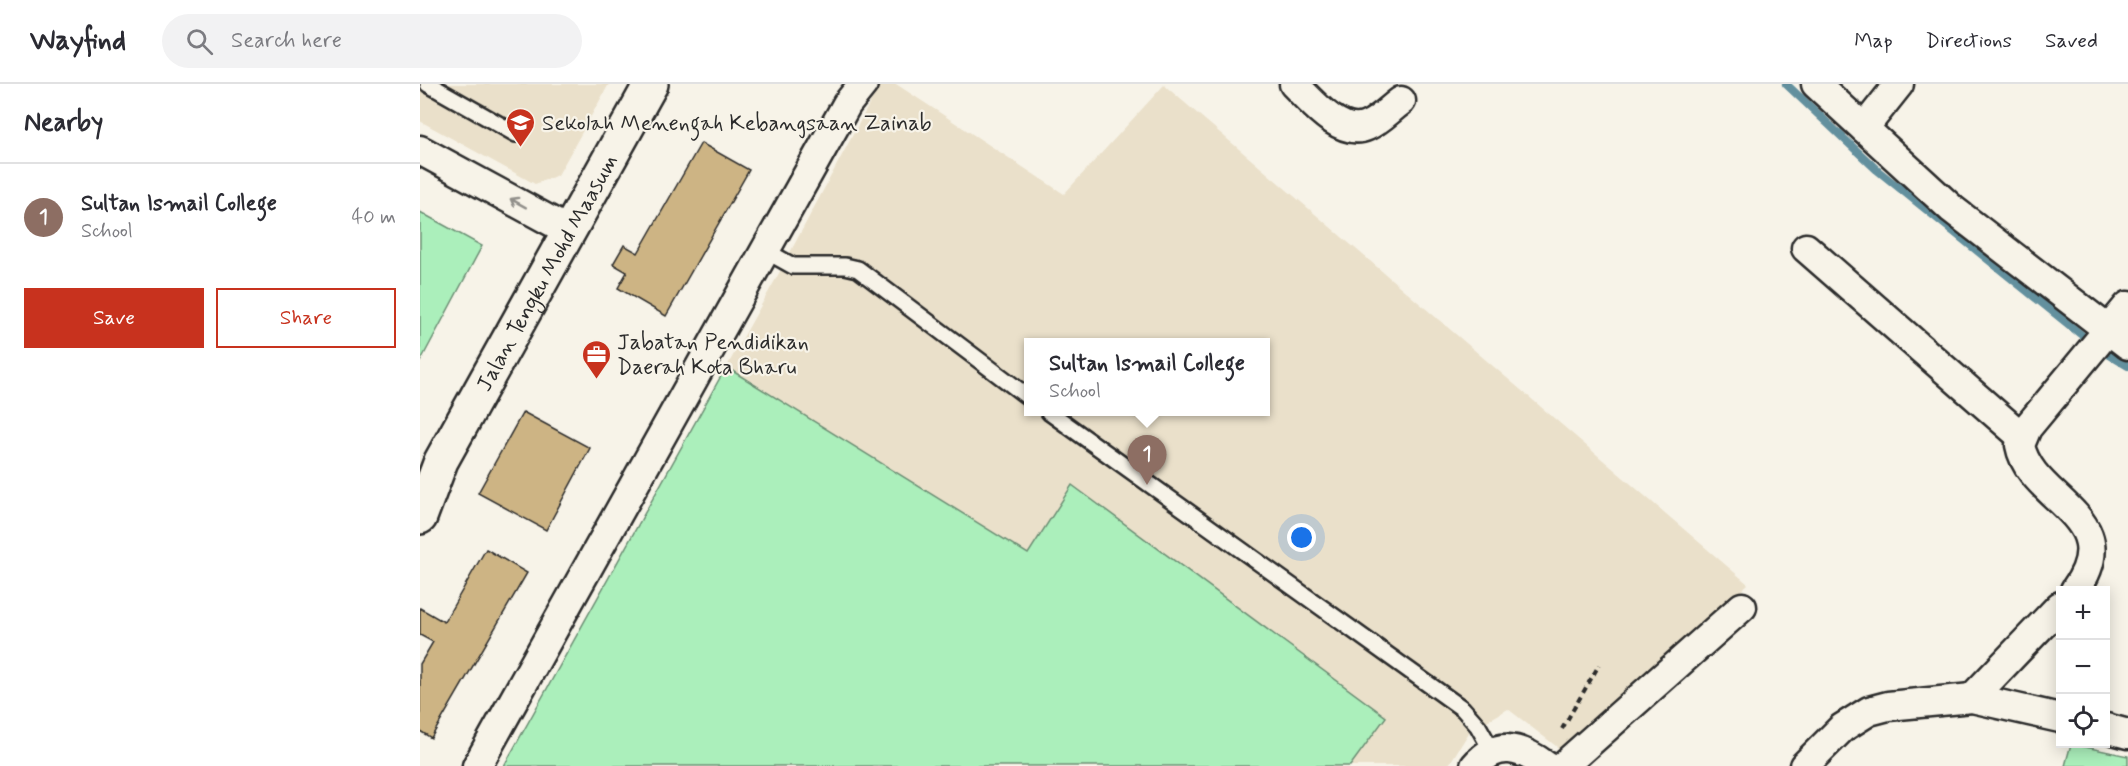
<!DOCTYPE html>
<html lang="en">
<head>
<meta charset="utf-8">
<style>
  :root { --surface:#fff; --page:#f2f2f3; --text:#2b2b33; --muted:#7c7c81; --line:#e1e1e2; --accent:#c8321e }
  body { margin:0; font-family:Mynerve,sans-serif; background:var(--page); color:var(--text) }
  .controls { position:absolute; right:18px; bottom:18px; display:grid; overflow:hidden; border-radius:0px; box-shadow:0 3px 15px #0003 }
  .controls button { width:54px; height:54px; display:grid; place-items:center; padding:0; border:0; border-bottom:2px solid var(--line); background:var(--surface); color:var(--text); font:30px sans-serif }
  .you { position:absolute; left:882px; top:454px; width:21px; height:21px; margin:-15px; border:4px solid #fff; border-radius:50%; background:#1a73e8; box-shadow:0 0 0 9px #1a73e833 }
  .badge { display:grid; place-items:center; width:39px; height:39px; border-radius:50%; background:var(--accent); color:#fff; font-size:20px; font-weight:700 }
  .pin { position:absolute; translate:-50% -50px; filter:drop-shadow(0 2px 3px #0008) }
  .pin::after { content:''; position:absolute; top:32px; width:21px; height:18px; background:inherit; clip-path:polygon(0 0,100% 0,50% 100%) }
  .popup { position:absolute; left:604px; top:254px; width:246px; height:78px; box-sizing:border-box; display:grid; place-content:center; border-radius:0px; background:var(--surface); filter:drop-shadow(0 2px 4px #0005); font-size:20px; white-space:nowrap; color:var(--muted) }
  .popup b { font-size:22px; color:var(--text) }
  .popup::after { content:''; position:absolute; left:50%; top:100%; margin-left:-12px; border:12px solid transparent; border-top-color:var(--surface) }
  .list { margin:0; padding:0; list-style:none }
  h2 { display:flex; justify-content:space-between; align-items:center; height:78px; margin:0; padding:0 24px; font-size:26px }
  h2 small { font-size:20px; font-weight:400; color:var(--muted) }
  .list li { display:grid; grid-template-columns:39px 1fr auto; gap:18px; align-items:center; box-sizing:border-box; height:108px; padding:0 24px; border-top:2px solid var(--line) }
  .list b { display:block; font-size:22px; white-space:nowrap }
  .list p { margin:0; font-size:20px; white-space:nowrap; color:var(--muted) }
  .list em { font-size:20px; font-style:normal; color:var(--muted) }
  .actions { display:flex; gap:12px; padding:18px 24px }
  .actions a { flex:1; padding:14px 0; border:2px solid var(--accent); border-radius:0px; text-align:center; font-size:21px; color:var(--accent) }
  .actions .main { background:var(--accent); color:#fff }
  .icon { flex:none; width:33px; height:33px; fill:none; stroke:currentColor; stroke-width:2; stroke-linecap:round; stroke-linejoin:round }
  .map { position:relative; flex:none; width:1708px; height:682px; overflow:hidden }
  header { display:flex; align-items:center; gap:36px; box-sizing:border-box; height:84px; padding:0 30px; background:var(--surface); border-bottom:2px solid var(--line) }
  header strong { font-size:28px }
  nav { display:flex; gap:33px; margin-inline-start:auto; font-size:21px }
  .search { width:420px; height:54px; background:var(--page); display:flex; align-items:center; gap:15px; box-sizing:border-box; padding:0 21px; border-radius:33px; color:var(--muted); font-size:22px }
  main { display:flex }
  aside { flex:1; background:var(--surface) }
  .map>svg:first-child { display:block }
  .built { fill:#eae0ca; fill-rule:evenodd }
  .green { fill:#abefbb; stroke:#6b8d73; stroke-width:1.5 }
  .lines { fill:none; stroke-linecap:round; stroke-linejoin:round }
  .stream { stroke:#63909e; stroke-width:8 }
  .building { fill:#cdb484; stroke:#2b2b2b; stroke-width:1.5 }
  .service-casing { stroke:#2b2b2b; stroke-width:20 }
  .minor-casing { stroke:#2b2b2b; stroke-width:33 }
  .secondary-casing { stroke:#2b2b2b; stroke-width:38 }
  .path { stroke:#2b2b2b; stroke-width:4; stroke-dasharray:6 4.5; stroke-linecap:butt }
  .service { stroke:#f7f3e8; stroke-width:15 }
  .minor { stroke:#f7f3e8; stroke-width:28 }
  .secondary { stroke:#f7f3e8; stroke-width:33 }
  .oneway { stroke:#918f8a }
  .labels { text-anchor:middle; stroke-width:4.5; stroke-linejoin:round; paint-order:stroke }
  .poi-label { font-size:22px; fill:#2b2b2b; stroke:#f7f3e8; text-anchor:start }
  .street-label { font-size:22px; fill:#2b2b2b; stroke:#f7f3e8 }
</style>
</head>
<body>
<header>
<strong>Wayfind</strong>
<div class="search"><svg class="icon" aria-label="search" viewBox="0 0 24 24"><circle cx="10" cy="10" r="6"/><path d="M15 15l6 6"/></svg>Search here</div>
<nav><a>Map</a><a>Directions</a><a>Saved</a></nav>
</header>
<main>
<aside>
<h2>Nearby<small></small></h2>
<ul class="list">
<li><span class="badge" style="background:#8d6e63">1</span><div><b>Sultan Ismail College</b><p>School</p></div><em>40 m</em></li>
</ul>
<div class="actions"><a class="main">Save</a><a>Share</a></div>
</aside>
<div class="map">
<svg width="1708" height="682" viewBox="0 0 1708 682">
  <rect width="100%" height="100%" fill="#f7f3e8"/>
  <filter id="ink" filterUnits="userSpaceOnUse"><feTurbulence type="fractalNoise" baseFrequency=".0167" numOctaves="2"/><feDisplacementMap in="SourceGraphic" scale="12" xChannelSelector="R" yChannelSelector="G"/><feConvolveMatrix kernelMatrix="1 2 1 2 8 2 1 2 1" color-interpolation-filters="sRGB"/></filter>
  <g filter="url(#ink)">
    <g class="built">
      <polygon points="0,0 189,0 138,91 115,100 0,37"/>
      <path d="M460,0H476L644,110L744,1L1328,500L1145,669L1088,625L1050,647L1028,682H84L358,191ZM608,258H846V328H608Z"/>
    </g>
    <g class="green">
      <polygon points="0,128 62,162 0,278"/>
      <polygon points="306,283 608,470 652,401 966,633 930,682 84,682"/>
      <polygon points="1651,660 1708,672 1708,682 1645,682"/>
    </g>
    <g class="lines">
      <g class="stream">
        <polyline points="1366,0 1457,86 1664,253"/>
        <polyline points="1688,270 1708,282"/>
      </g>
    </g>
    <g class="building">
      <polygon points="281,59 329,86 246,232 198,204 207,188 193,180 204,161 218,169"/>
      <polygon points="103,328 170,364 126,446 58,409"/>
      <polygon points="66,465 107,489 11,654 0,647 0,580 13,558 0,551 0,524 24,538"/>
    </g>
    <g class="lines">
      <defs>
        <g id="service">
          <polyline points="8,0 96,50"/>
          <polyline points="346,167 373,182 425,182 438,185 608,313"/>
          <polyline points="629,328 1043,625 1058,642 1072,667"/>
        </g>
        <g id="minor">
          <path d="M874,0C890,16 921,54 947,42C959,37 970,25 981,17"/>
          <polyline points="1396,0 1532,125 1708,261"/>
          <polyline points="1444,44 1479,0"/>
          <polyline points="0,66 149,147"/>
          <polyline points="1386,164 1602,353"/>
          <path d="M1655,506C1708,433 1610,417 1600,361L1607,344L1708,222"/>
          <polyline points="1552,614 1640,522"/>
          <polyline points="1686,644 1708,650"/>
          <polyline points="57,682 427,20 443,0"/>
          <path d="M1055,682C1077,656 1101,663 1126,682"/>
          <polyline points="1143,682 1322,523"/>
          <polyline points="1384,682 1422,644 1449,627 1468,622 1552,614 1640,634"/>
        </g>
        <g id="secondary">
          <path id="s1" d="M0,433L21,377L231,0"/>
        </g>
      </defs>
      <use href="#service" class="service-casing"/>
      <use href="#minor" class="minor-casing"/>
      <use href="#secondary" class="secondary-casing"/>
      <polyline class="path" points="1142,645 1179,581"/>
      <use href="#service" class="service"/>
      <use href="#minor" class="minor"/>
      <use href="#secondary" class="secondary"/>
    </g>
    <defs><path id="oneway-shaft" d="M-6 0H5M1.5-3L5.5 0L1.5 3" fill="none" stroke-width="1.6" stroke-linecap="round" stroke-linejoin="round" transform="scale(1.5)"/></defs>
    <use class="oneway" href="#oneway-shaft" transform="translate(98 119) rotate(-151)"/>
  </g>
  <defs>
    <symbol id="school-pin" viewBox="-11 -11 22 30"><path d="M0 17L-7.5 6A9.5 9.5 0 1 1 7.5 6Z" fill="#c8321e" stroke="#f7f3e8"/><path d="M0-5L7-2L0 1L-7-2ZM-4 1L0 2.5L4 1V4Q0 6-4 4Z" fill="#fff"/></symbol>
    <symbol id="office-pin" viewBox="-11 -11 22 30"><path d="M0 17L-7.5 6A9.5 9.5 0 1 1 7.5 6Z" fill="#c8321e" stroke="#f7f3e8"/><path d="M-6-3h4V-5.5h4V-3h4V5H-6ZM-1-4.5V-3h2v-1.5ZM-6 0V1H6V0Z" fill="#fff"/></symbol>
  </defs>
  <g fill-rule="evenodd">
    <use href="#school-pin" x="84" y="22" width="33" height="45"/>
    <use href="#office-pin" x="160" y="254" width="33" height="45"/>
  </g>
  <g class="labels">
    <g class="poi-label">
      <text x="122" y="46">Sekolah Menengah Kebangsaan Zainab</text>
      <text x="197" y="265">Jabatan Pendidikan<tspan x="197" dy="25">Daerah Kota Bharu</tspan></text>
    </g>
    <g class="street-label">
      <text dy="8" stroke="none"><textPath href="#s1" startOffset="276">Jalan Tengku Mohd Maasum</textPath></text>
    </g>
  </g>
</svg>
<div class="controls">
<button>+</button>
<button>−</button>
<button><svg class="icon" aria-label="locate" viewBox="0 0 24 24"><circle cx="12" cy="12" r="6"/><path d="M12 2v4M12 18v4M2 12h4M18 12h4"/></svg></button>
</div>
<div class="you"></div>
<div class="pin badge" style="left:727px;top:401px;background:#8d6e63">1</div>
<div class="popup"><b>Sultan Ismail College</b>School</div>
</div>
</main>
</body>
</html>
